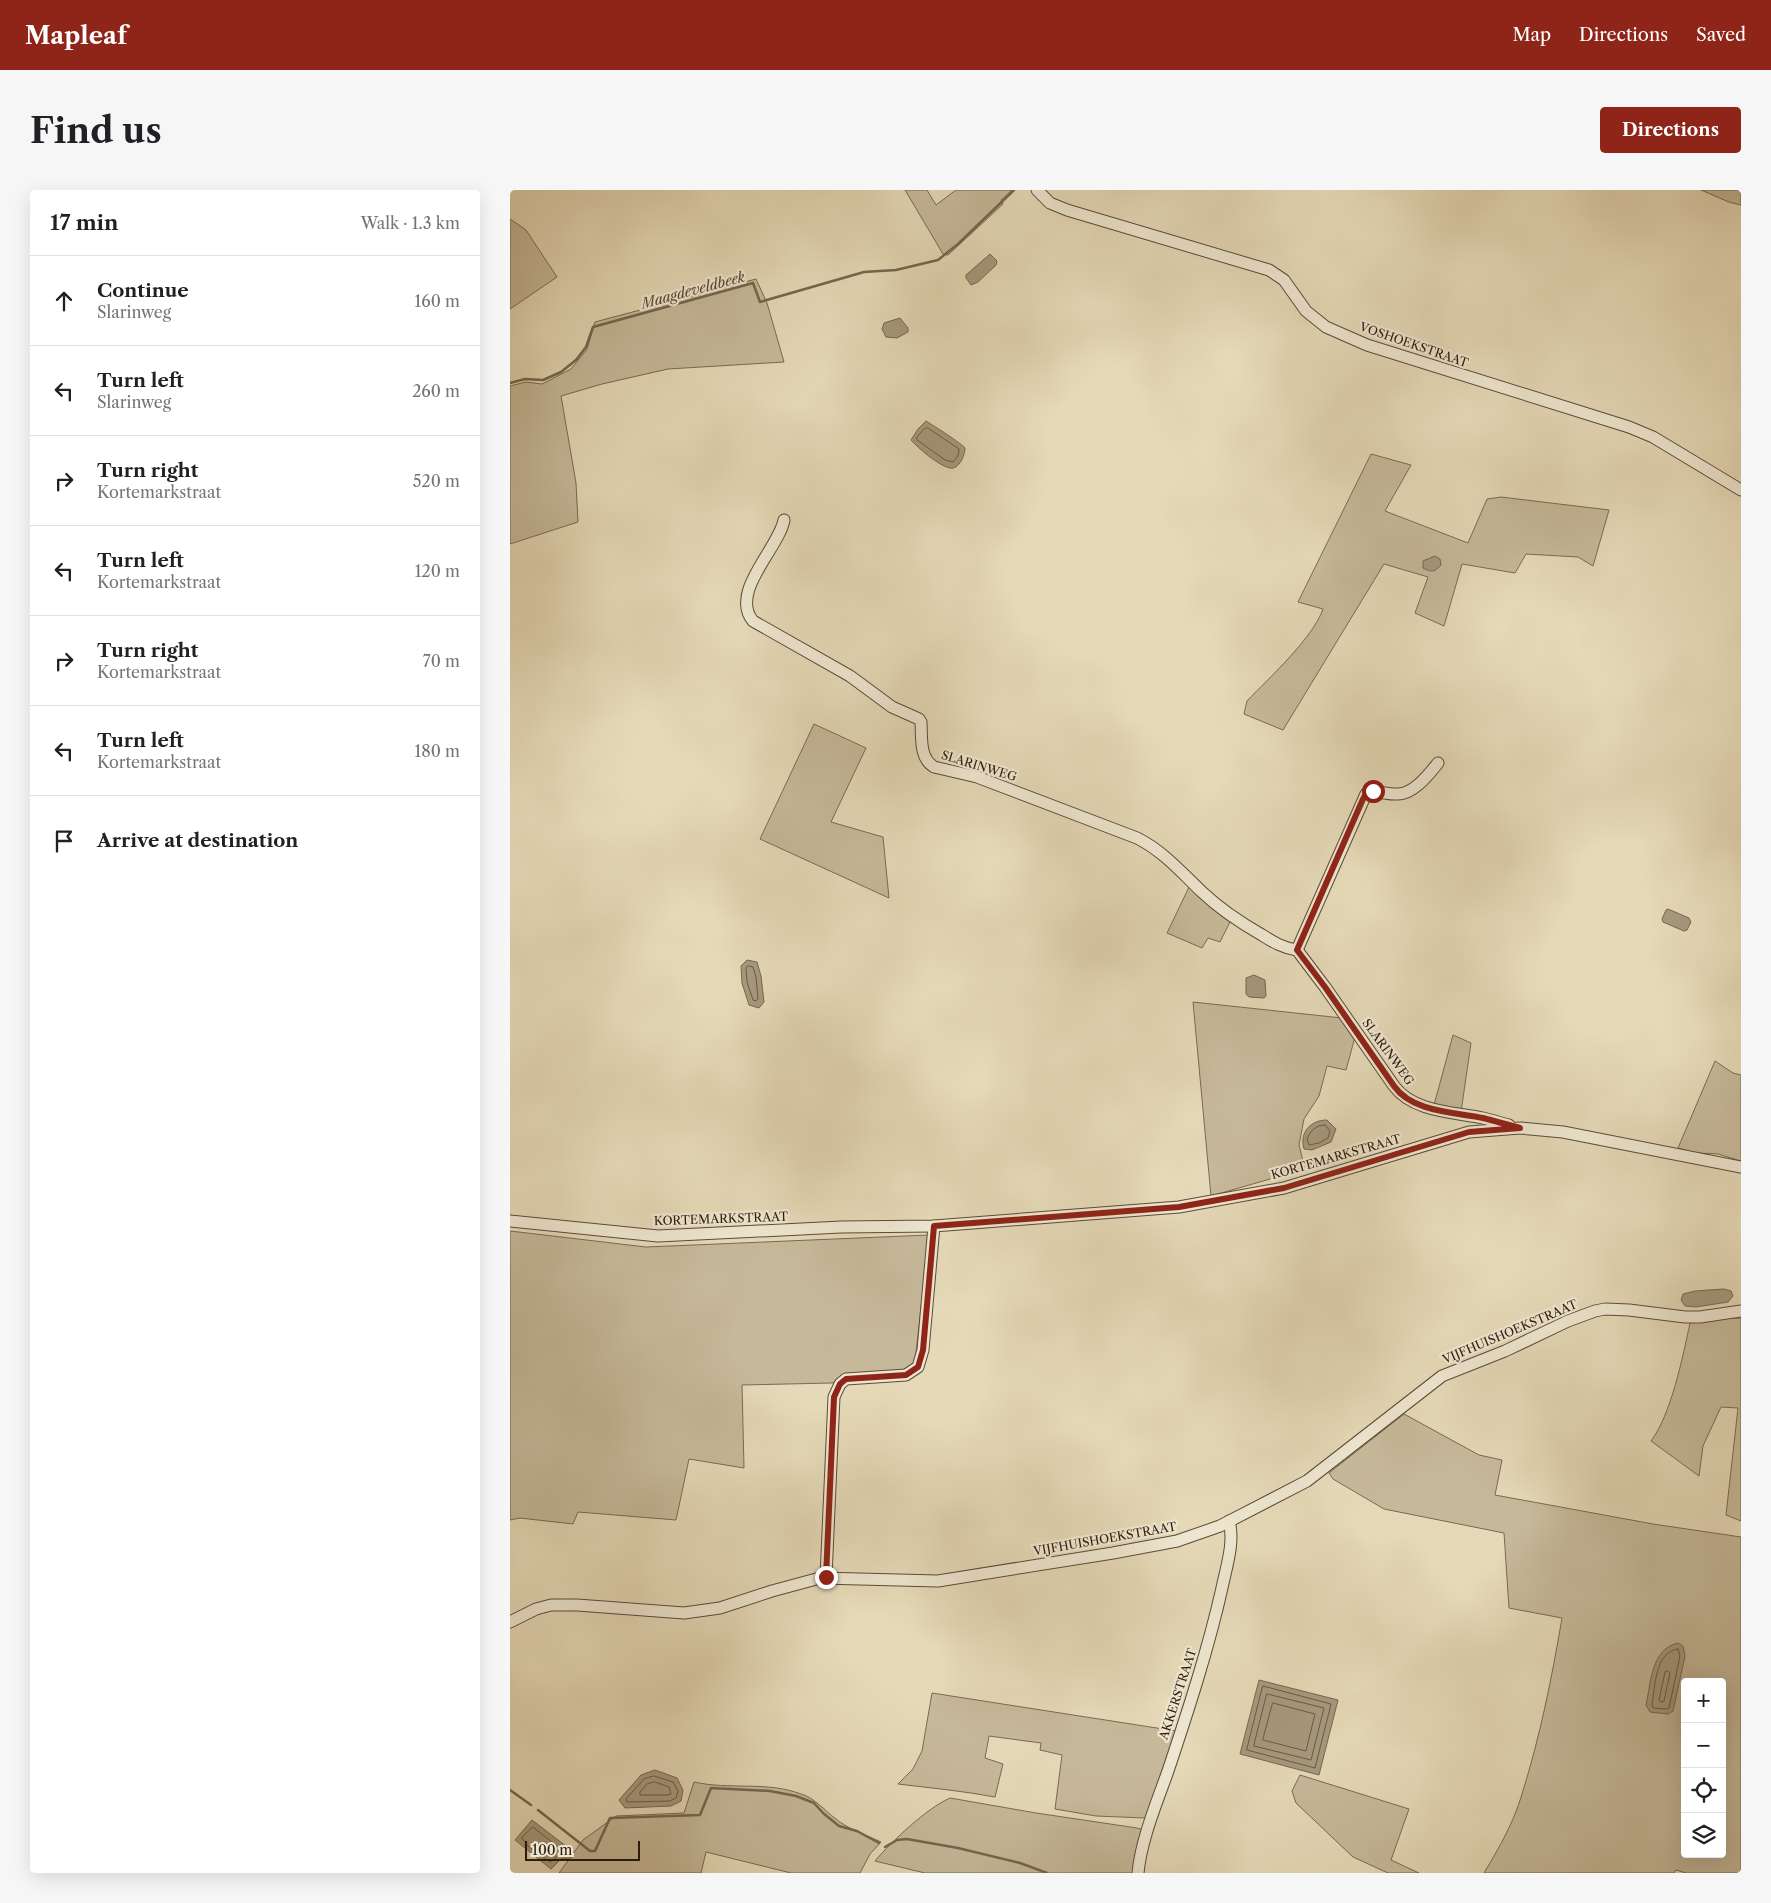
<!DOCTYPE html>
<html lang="en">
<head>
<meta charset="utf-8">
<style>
  :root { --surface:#fff; --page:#f6f6f6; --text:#202124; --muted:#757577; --line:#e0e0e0; --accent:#8f2418 }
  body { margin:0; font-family:"Libre Caslon Text",serif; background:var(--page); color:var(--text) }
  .controls { position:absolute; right:15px; bottom:15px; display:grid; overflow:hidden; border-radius:5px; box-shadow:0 5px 20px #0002 }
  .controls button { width:45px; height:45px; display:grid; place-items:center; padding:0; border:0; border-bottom:1px solid var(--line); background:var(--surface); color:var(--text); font:25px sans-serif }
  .scale { position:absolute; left:15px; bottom:12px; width:115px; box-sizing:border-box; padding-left:5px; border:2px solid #2c1c0d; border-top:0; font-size:14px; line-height:18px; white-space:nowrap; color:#2c1c0d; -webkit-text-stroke:4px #eee6d0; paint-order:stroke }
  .stop { position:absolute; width:15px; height:15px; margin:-11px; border:4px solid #8f2418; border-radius:50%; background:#fff }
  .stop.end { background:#8f2418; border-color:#fff; box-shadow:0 1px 5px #0008 }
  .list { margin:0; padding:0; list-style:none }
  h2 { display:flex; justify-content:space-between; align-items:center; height:65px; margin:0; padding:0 20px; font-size:21px }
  h2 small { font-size:16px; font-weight:400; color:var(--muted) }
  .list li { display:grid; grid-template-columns:32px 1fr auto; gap:15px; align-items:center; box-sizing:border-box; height:90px; padding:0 20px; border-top:1px solid var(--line) }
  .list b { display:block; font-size:19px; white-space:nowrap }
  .list p { margin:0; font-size:16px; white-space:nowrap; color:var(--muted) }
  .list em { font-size:16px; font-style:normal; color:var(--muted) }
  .icon { flex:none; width:28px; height:28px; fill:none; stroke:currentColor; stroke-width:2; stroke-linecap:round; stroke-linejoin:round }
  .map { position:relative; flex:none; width:1231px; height:1683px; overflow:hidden; border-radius:5px }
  header { display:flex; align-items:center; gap:30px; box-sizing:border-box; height:70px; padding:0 25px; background:var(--accent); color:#fff }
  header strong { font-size:24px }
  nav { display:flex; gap:28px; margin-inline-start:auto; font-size:18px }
  .intro { display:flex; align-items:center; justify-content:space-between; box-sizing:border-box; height:120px; padding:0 30px }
  h1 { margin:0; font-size:35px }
  .button { padding:12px 22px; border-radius:5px; background:var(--accent); color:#fff; font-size:18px; font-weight:700 }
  main { display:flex; gap:30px; padding:0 30px }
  aside { flex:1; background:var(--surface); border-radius:5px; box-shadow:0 5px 20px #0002 }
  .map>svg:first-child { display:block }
  .green { fill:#c6b99a; stroke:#796a54; fill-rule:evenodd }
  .water { fill:#a6997d; stroke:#756750 }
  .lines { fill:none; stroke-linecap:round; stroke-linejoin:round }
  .shore { stroke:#695a45; stroke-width:1 }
  .stream { stroke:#756750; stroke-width:2.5 }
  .minor-casing { stroke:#5a4b38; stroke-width:13 }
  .minor { stroke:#eee6d0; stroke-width:11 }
  .route { stroke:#8f2418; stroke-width:6 }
  .labels { text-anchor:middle; stroke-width:4.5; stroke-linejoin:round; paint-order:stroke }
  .street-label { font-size:12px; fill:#2c1c0d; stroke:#eee6d0 }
  .water-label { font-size:14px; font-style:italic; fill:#574834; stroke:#eee6d0 }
</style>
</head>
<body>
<header>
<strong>Mapleaf</strong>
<nav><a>Map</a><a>Directions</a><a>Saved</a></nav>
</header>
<div class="intro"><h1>Find us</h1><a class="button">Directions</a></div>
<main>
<aside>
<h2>17 min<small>Walk · 1.3 km</small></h2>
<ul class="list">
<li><svg class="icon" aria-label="ahead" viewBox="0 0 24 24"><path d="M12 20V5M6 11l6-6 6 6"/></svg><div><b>Continue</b><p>Slarinweg</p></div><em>160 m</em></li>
<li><svg class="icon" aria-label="left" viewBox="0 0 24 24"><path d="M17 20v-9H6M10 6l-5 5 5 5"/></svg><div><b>Turn left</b><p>Slarinweg</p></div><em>260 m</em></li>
<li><svg class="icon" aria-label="right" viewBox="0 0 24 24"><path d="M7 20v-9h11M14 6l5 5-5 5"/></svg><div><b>Turn right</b><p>Kortemarkstraat</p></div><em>520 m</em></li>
<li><svg class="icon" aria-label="left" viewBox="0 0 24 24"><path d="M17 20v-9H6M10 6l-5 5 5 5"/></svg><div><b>Turn left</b><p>Kortemarkstraat</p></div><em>120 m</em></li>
<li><svg class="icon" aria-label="right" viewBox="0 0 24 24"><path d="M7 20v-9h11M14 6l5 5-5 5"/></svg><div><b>Turn right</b><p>Kortemarkstraat</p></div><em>70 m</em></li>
<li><svg class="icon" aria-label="left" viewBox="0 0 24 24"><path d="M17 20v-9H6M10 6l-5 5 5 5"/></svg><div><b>Turn left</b><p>Kortemarkstraat</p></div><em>180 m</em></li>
<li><svg class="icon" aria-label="arrive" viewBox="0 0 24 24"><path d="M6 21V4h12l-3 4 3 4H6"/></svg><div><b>Arrive at destination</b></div></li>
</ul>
</aside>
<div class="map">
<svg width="1231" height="1683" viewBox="0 0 1231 1683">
  <rect width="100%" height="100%" fill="#e5d9b7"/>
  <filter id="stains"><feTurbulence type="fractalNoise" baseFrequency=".004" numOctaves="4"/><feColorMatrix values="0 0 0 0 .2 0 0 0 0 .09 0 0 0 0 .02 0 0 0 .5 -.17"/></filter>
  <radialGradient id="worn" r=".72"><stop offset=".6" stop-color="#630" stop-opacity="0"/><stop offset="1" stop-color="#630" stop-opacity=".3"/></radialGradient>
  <g class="green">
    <polygon points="395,0 417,0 426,15 446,0 502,0 491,10 493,14 438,65 433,64"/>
    <polygon points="1191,0 1231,0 1231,15 1219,12"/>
    <polygon points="0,29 16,40 47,87 0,119"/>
    <polygon points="246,89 257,113 274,172 158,179 92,194 51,206 66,293 68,332 0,354 0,196 16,192 32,194 61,179 77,159 85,132"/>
    <path d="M861,264L901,275L875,321L958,353L977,309L991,307L1099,320L1083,376L1068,367L1016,364L1005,383L952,374L934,436L905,423L918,387L874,374L773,540L734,524L737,511C759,488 803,448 813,419L788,412Z"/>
    <polygon points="304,534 356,558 321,632 373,647 379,708 250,649"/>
    <polygon points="680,695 720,732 710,752 698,748 692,758 657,743"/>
    <polygon points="683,812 832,828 845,847 836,880 817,876 809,906 794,929 789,955 795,979 701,1006"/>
    <polygon points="943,845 961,853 951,922 924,915"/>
    <polygon points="1205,871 1223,883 1231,885 1231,971 1208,964 1186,963 1168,958"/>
    <polygon points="0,1041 136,1057 419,1045 405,1172 394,1181 322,1193 232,1195 234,1278 179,1269 166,1330 68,1322 63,1334 10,1328 0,1330"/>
    <path d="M1231,1128V1331L1216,1325L1228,1218L1211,1217L1193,1256L1189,1286L1141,1251C1161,1225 1173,1166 1180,1133L1191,1129Z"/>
    <path d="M894,1224L969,1265L992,1270L985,1305L1143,1334L1231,1347V1683H1176L1166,1680L1164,1683H974C989,1658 1004,1632 1012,1604C1030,1547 1042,1487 1052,1428L999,1418L994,1343L874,1319L823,1289L819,1283ZM1175,1492H1212V1664H1175Z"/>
    <path d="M422,1503L666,1541L641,1620L635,1628L586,1626L545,1619L552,1565L530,1560L531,1553L479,1546L475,1568L493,1574L485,1607C453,1601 421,1598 388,1594L403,1579L412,1561Z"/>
    <polygon points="790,1585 899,1619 881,1670 909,1683 878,1683 843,1667 786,1613 782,1601"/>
    <path d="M184,1592C219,1600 257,1591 291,1604C305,1608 315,1621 326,1629C338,1639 356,1645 371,1652L360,1664L350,1683H281L196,1662L191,1683H49L73,1650L106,1626L174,1623Z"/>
    <path d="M440,1608L526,1623L627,1638L634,1640L624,1683H415L365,1671C383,1650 416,1619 440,1608Z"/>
  </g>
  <g class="water">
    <polygon points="480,64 487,71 486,75 468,92 461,95 456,88 456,85"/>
    <polygon points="390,128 398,138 398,142 387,148 376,147 372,139 374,133"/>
    <path d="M416,231C424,236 451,253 455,258C455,265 449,280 440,278C429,276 408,258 401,250L408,239Z"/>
    <path d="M925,366L930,369L931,375C924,383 921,382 913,378V371Z"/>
    <polygon points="1158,719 1179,728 1181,732 1177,740 1174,741 1153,732 1152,729 1156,720"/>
    <polygon points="237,770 247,772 251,786 254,812 249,818 239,815 232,793 231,776"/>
    <polygon points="744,785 755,790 756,806 754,808 739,807 736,804 736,788"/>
    <path d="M817,930L826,939L821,952L802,960L794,959C789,942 801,930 817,930Z"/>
    <polygon points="1214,1099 1221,1101 1223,1106 1218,1112 1186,1117 1175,1116 1171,1110 1173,1104 1185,1101"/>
    <path d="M1168,1453L1173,1456L1175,1466L1163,1521L1158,1524L1140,1522L1136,1515C1141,1493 1141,1459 1168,1453Z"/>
    <polygon points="749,1490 828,1510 809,1585 730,1564"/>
    <polygon points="145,1580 167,1588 173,1600 171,1611 161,1616 115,1618 109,1610 131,1585"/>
    <polygon points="22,1630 61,1660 64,1666 61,1668 51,1669 41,1679 5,1650"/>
  </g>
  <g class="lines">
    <g class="shore">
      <polygon points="418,238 449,259 448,266 443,272 435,270 407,250 407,247 414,239"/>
      <polygon points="239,776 243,777 246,787 248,809 246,811 243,810 237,792 236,778"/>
      <path d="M815,935L820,941L818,948L809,953L799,955L797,949C800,941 806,935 815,935Z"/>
      <path d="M1168,1459L1170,1466L1159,1518L1156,1519L1143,1518L1142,1515C1145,1498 1145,1461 1168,1459Z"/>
      <polygon points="1158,1481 1160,1483 1154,1511 1151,1512 1149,1510 1155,1482"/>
      <polygon points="753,1496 821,1514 805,1578 737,1560"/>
      <polygon points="757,1504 814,1518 801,1570 744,1556"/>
      <polygon points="763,1513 805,1524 796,1561 753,1550"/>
      <polygon points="144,1586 163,1592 168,1601 166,1608 160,1611 117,1612 116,1609 134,1589"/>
      <polygon points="145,1592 159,1597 161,1604 158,1605 130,1605 130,1602 137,1594"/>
      <polygon points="23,1637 52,1660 52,1663 40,1672 18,1656 12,1648"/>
    </g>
    <g class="stream">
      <polyline points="0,193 15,189 33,190 51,182 66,170 76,157 83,137 243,93 250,112 354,82 386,80 428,70 448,54 504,0"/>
      <polyline points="0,1600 21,1615"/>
      <polyline points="28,1620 80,1661 85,1661 100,1628 190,1625 201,1598 260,1601 286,1606 304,1613 313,1623 329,1636 347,1641 369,1653"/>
      <polyline points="375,1657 387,1650 397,1649 448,1658 510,1673 537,1683"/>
    </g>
    <defs>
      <g id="minor">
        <polyline points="527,0 540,13 557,20 759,80 774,90 796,121 816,137 857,155 1119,237 1143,247 1231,300"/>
        <path d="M274,330C269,358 219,402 243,431L340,486L382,517L409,529L411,532C412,547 409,568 424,577L467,587L627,648C653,661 671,682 692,702C710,719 731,733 752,745C763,752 773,758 787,760L815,797L884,896C903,922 944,922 973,928C982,930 991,933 999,935"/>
        <path d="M787,760L856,604C867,599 876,605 888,604C904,604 919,584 928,573"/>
        <polyline points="0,1031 148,1046 331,1037 424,1036 669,1017 774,998 959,942 1010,938 1053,942 1231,977"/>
        <polyline points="316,1387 324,1207 330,1194 336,1189 396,1185 408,1177 413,1160 424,1036"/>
        <polyline points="0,1432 26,1419 41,1415 67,1415 174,1423 210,1418 262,1401 310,1388 428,1391 603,1363 667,1351 710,1336 797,1291 932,1186 995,1161 1058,1131 1085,1121 1095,1119 1119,1120 1175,1127 1190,1127 1231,1121"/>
        <path d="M628,1683C631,1650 647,1612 658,1581C678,1521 698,1460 712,1398C716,1378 725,1352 719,1331"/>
      </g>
    </defs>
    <use href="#minor" class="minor-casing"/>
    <use href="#minor" class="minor"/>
  </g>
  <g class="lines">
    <path class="route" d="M316,1387L324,1207L330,1194L336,1189L396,1185L408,1177L413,1160L424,1036L669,1017L774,998L959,942L1010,938C998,935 985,931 973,928C944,922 902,922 884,896L815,797L787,760L853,609L856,604L863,601"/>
  </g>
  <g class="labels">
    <g class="street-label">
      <text transform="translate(904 155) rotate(19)" y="4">VOSHOEKSTRAAT</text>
      <text transform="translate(469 576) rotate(17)" y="4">SLARINWEG</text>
      <text transform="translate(878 862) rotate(54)" y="4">SLARINWEG</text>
      <text transform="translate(826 967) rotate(-16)" y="4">KORTEMARKSTRAAT</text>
      <text transform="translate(211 1029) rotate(-2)" y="4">KORTEMARKSTRAAT</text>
      <text transform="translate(1000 1142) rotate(-23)" y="4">VIJFHUISHOEKSTRAAT</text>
      <text transform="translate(595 1349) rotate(-10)" y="4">VIJFHUISHOEKSTRAAT</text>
      <text transform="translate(668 1504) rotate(-72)" y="4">AKKERSTRAAT</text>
    </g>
    <g class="water-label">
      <text transform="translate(183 100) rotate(-15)" y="5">Maagdeveldbeek</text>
    </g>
  </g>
  <rect width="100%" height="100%" filter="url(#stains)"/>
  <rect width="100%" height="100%" fill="url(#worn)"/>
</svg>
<div class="controls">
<button>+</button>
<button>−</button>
<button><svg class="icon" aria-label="locate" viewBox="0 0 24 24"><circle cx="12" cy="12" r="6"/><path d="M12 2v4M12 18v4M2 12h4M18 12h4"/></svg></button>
<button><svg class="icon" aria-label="layers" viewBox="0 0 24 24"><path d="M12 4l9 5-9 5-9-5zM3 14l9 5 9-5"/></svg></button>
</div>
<div class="scale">100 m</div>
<div class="stop" style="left:863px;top:601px"></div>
<div class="stop end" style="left:316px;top:1387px"></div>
</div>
</main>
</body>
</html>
